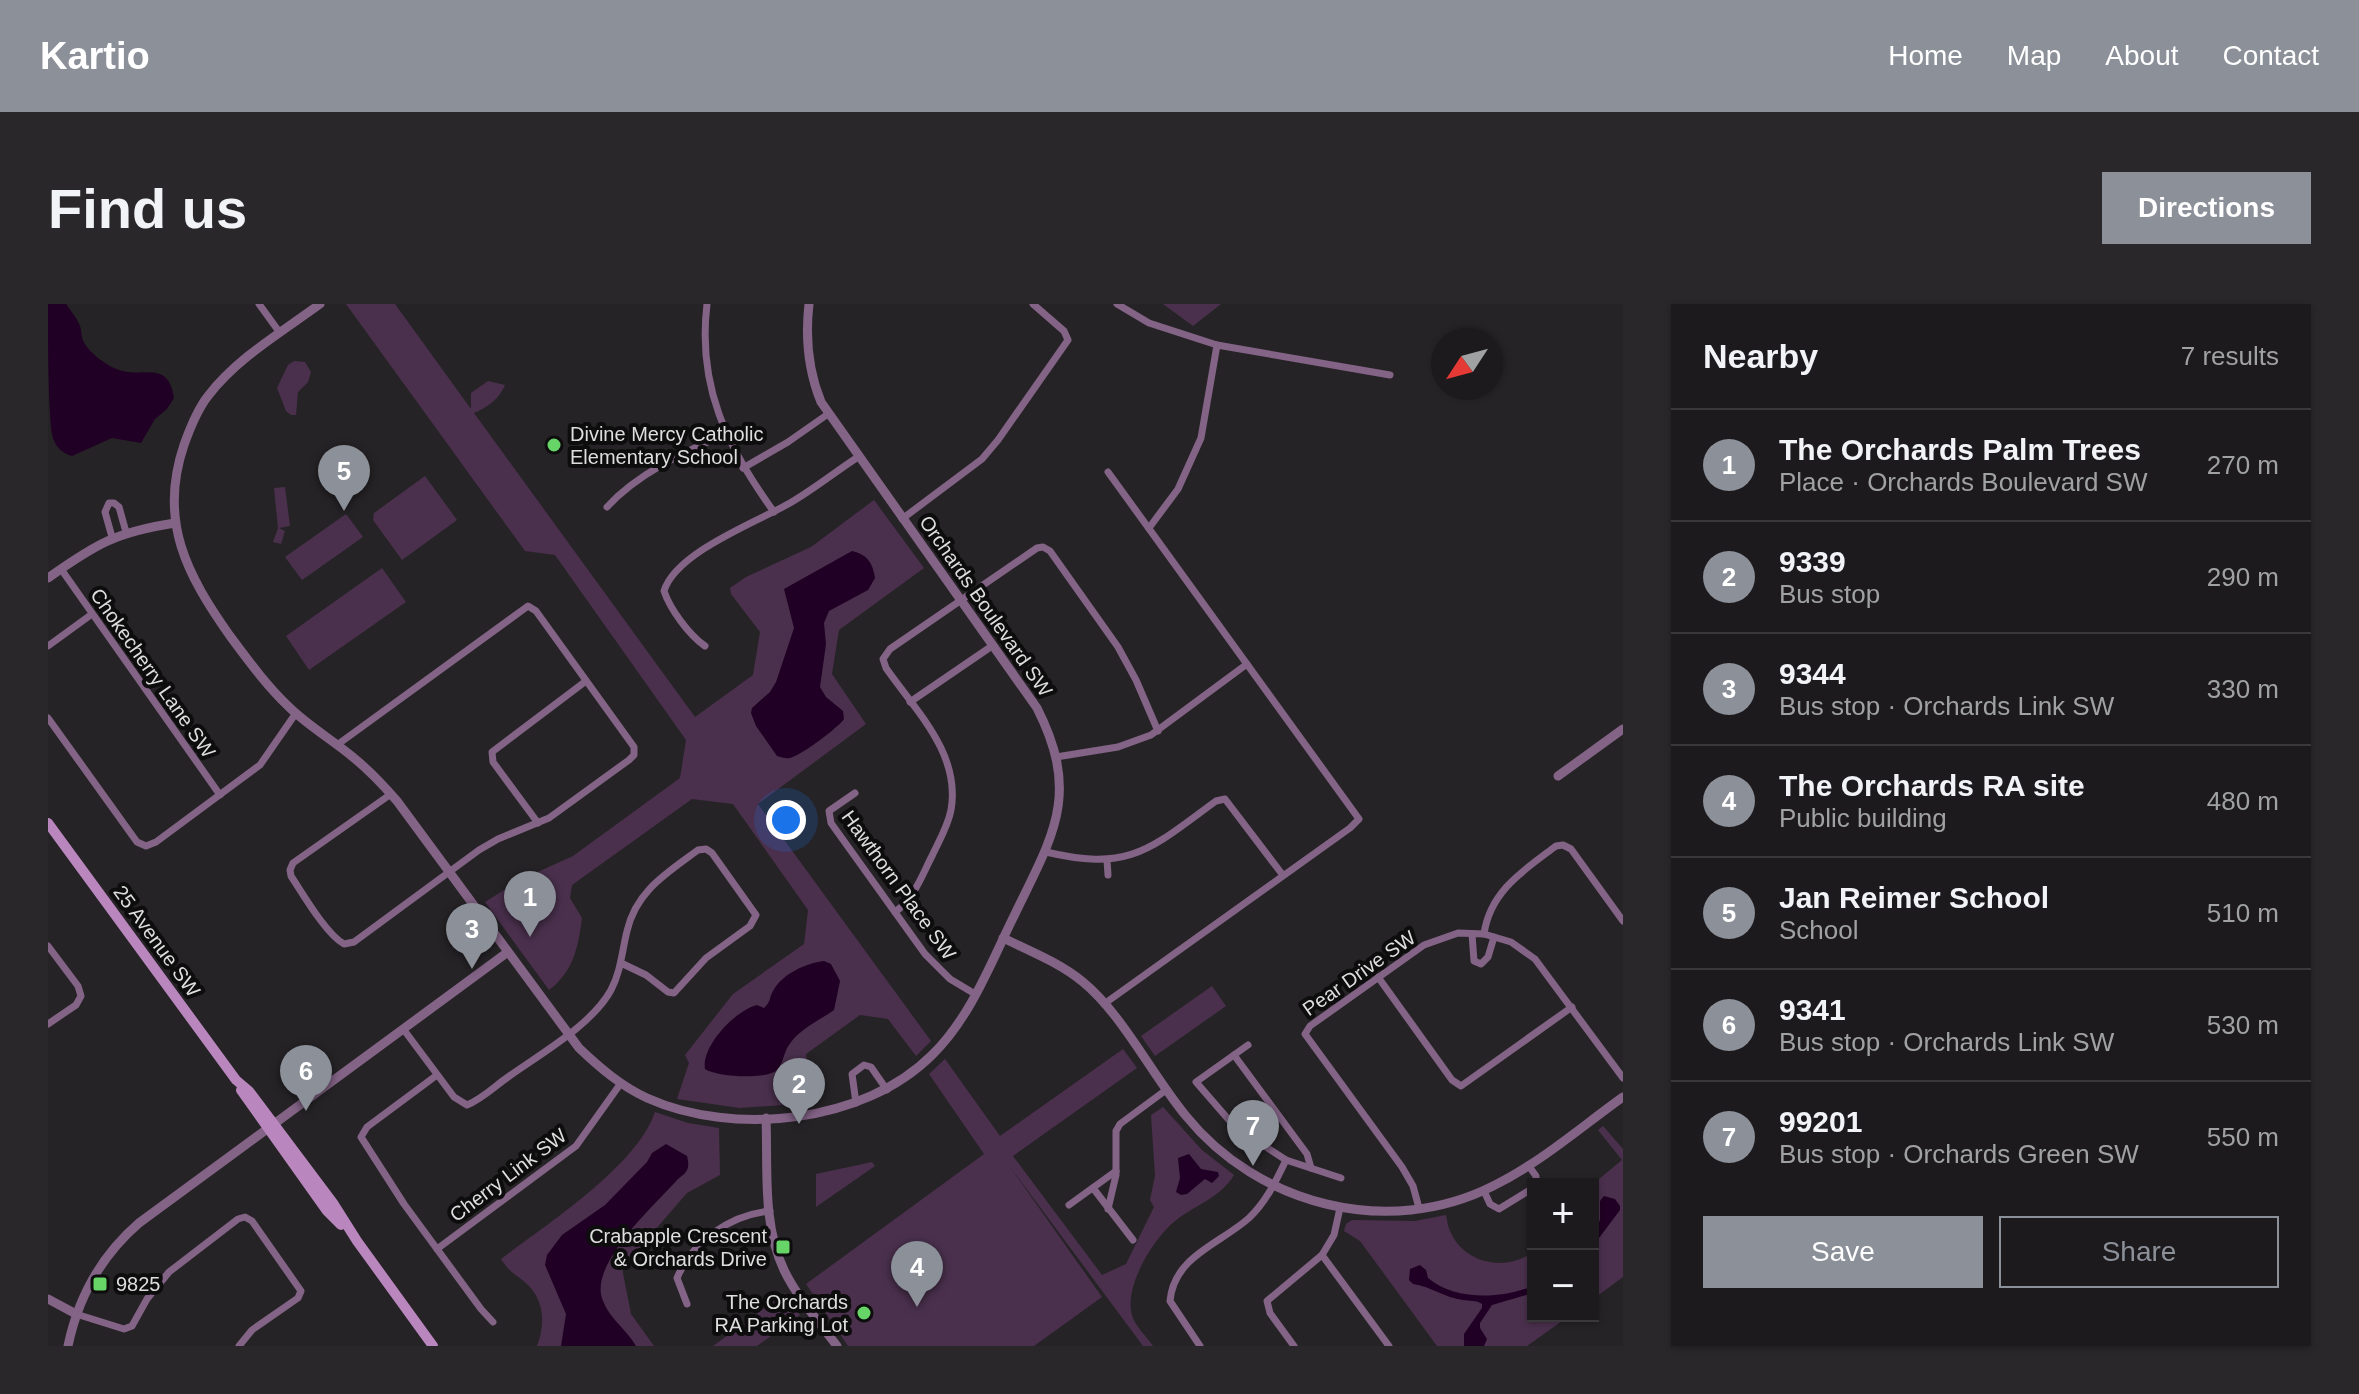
<!DOCTYPE html>
<html lang="en">
<head>
<meta charset="utf-8">
<style>
  :root { --surface:#1c1a1c; --page:#292729; --text:#f1f3f6; --muted:#a0a1a3; --line:#3a383b; --accent:#8c9099 }
  body { margin:0; font-family:Helvetica,sans-serif; background:var(--page); color:var(--text) }
  .controls { position:absolute; right:24px; bottom:24px; display:grid; overflow:hidden; border-radius:0px; box-shadow:0 2px 6px #0004 }
  .controls button { width:72px; height:72px; display:grid; place-items:center; padding:0; border:0; border-bottom:2px solid var(--line); background:var(--surface); color:var(--text); font:40px sans-serif }
  .compass { position:absolute; left:1383px; top:24px; width:72px; height:72px; border-radius:50%; background:var(--surface); box-shadow:0 2px 6px #0004; rotate:234deg }
  .you { position:absolute; left:738px; top:516px; width:28px; height:28px; margin:-20px; border:6px solid #fff; border-radius:50%; background:#1a73e8; box-shadow:0 0 0 12px #1a73e833 }
  .badge { display:grid; place-items:center; width:52px; height:52px; border-radius:50%; background:var(--accent); color:#fff; font-size:26px; font-weight:700 }
  .pin { position:absolute; translate:-50% -66px; filter:drop-shadow(0 2px 4px #0008) }
  .pin::after { content:''; position:absolute; top:42px; width:28px; height:24px; background:inherit; clip-path:polygon(0 0,100% 0,50% 100%) }
  .list { margin:0; padding:0; list-style:none }
  h2 { display:flex; justify-content:space-between; align-items:center; height:104px; margin:0; padding:0 32px; font-size:34px }
  h2 small { font-size:26px; font-weight:400; color:var(--muted) }
  .list li { display:grid; grid-template-columns:52px 1fr auto; gap:24px; align-items:center; box-sizing:border-box; height:112px; padding:0 32px; border-top:2px solid var(--line) }
  .list b { display:block; font-size:30px; white-space:nowrap }
  .list p { margin:0; font-size:26px; white-space:nowrap; color:var(--muted) }
  .list em { font-size:26px; font-style:normal; color:var(--muted) }
  .actions { display:flex; gap:16px; padding:24px 32px }
  .actions a { flex:1; padding:18px 0; border:2px solid var(--accent); border-radius:0px; text-align:center; font-size:28px; color:var(--accent) }
  .actions .main { background:var(--accent); color:#fff }
  .map { position:relative; flex:none; width:1575px; height:1042px; overflow:hidden; border-radius:0px }
  header { display:flex; align-items:center; gap:48px; box-sizing:border-box; height:112px; padding:0 40px; background:var(--accent); color:#fff }
  header strong { font-size:38px }
  nav { display:flex; gap:44px; margin-inline-start:auto; font-size:28px }
  .intro { display:flex; align-items:center; justify-content:space-between; box-sizing:border-box; height:192px; padding:0 48px }
  h1 { margin:0; font-size:56px }
  .button { padding:20px 36px; border-radius:0px; background:var(--accent); color:#fff; font-size:28px; font-weight:700 }
  main { display:flex; gap:48px; padding:0 48px }
  aside { flex:1; background:var(--surface); border-radius:0px; box-shadow:0 2px 6px #0004 }
  .map>svg:first-child { display:block }
  .green { fill:#4a304d }
  .water { fill:#200024 }
  .lines { fill:none; stroke-linecap:round; stroke-linejoin:round }
  .minor { stroke:#836386; stroke-width:7 }
  .tertiary { stroke:#836386; stroke-width:9 }
  .secondary { stroke:#b986be; stroke-width:10 }
  .poi-dot { fill:#66d467; stroke:#0e0d0e; stroke-width:3 }
  .labels { text-anchor:middle; stroke-width:8; stroke-linejoin:round; paint-order:stroke }
  .poi-label { font-size:20px; fill:#dfdedf; stroke:#0e0d0e; text-anchor:start }
  .street-label { font-size:20px; fill:#dfdedf; stroke:#0e0d0e }
</style>
</head>
<body>
<header>
<strong>Kartio</strong>
<nav><a>Home</a><a>Map</a><a>About</a><a>Contact</a></nav>
</header>
<div class="intro"><h1>Find us</h1><a class="button">Directions</a></div>
<main>
<div class="map">
<svg width="1575" height="1042" viewBox="0 0 1575 1042">
  <rect width="100%" height="100%" fill="#262326"/>
  <g class="green">
    <path d="M298,0H347L423,105V89L440,77L457,81C451,95 440,103 426,109L647,413L705,371L712,328L683,290L682,284L698,273L763,243L826,196L876,264L791,326L784,370L818,420L710,500L883,737L868,752L840,715L812,711L758,750L765,799L692,804L629,795L641,759L637,751L685,690L756,640L760,606L685,500L644,495L524,581L522,594L534,614C530,643 526,667 501,686L437,598L472,576L525,552L632,474L638,436L507,251L477,247Z"/>
    <polygon points="1115,0 1173,0 1145,22"/>
    <polygon points="246,57 257,58 263,68 260,78 250,88 248,111 243,111 238,107 229,84 240,61"/>
    <polygon points="377,172 409,216 354,256 325,216 326,209"/>
    <polygon points="237,183 242,222 231,224 237,227 233,240 225,238 230,224 226,184"/>
    <polygon points="298,210 315,233 254,276 237,253"/>
    <polygon points="334,264 358,298 261,366 238,332"/>
    <polygon points="1164,682 1178,702 1107,752 1093,732"/>
    <path d="M1075,745L1089,764L965,852L1054,971L1078,960L1106,903L1102,896L1107,872L1103,811L1115,803L1154,846L1186,871C1172,894 1147,901 1127,917C1105,935 1076,982 1084,1011C1086,1021 1099,1033 1105,1042H1095L960,860L1054,993L986,1042H800L758,980L936,850L881,770L897,755L952,832Z"/>
    <path d="M607,808L640,819L671,824L672,871L639,889L574,964L583,1010L606,1042H489C497,1022 497,998 480,981C469,970 464,972 453,955C498,921 589,862 607,808Z"/>
    <polygon points="1555,822 1575,845 1575,973 1545,995 1545,880 1574,856 1550,826"/>
    <polygon points="824,858 827,862 768,903 768,870"/>
    <path d="M1398,911C1399,916 1400,924 1403,929C1417,960 1459,968 1485,948V1012H1521L1479,1042H1389L1312,937L1296,927L1298,920L1304,916L1367,917Z"/>
    <polygon points="737,989 752,1011 709,1042 665,1042"/>
  </g>
  <g class="water">
    <path d="M0,0H18C23,7 29,14 32,22C34,28 33,35 37,40C42,49 57,60 66,64C92,77 120,53 126,94L119,105L107,115L93,139L64,134L24,152C13,149 7,142 4,131C0,102 0,34 0,0Z"/>
    <path d="M804,247C819,250 825,259 827,274L820,286L781,307L776,319L778,340L772,383L778,393L795,407L796,415C790,424 752,452 742,454C738,455 733,453 729,452L708,422L703,409L704,404L722,388L728,378L746,324L736,285Z"/>
    <path d="M776,657L783,660L792,677L786,706C772,716 750,726 741,741C735,749 735,764 726,768C712,775 669,773 657,765C653,742 688,706 709,701L716,704C723,698 721,694 725,687C734,670 758,659 776,657Z"/>
    <path d="M618,840L639,852C642,864 640,868 630,875C607,901 539,961 555,997C562,1015 579,1026 588,1042H513L518,1010L497,961L499,951L514,931L557,901L599,858L604,849Z"/>
    <polygon points="1141,850 1153,865 1170,868 1171,872 1164,879 1157,875 1139,890 1133,891 1128,888 1132,874 1130,854"/>
    <polygon points="1556,892 1567,895 1572,902 1572,906 1545,942 1545,930 1552,916 1552,897"/>
    <path d="M1372,961L1378,966L1380,974C1407,997 1453,995 1485,982V989L1444,1001L1432,1019V1024L1439,1035L1436,1042H1416V1030L1434,1004V1000C1428,996 1423,997 1415,996C1397,994 1382,982 1365,980L1361,976L1362,965Z"/>
  </g>
  <g class="lines">
    <g class="minor">
      <polyline points="211,0 232,29"/>
      <path d="M659,0C649,82 679,143 726,208"/>
      <polyline points="1069,0 1101,19 1169,41"/>
      <polyline points="695,164 740,138 780,110"/>
      <path d="M559,203C590,169 635,149 677,130"/>
      <polyline points="854,215 934,155 950,136 1020,36 1016,27 985,0"/>
      <polyline points="1101,224 1130,185 1153,134 1169,41 1342,71"/>
      <polyline points="64,233 57,208 61,199 66,199 71,203 78,228"/>
      <polyline points="13,265 172,491"/>
      <polyline points="0,342 44,310"/>
      <path d="M657,342C641,331 622,305 616,287C628,248 709,218 742,199C766,185 787,168 810,153"/>
      <polyline points="862,398 944,342"/>
      <polyline points="0,414 89,538 98,542 108,538 212,461 248,409"/>
      <path d="M289,441L480,302L488,307L586,443V451L581,456L501,514L450,535L431,546L306,638L296,640C278,630 255,590 243,572L242,566L245,559L343,490"/>
      <polyline points="1008,453 1070,443 1103,431 1199,360"/>
      <polyline points="807,489 781,507 783,519 877,650 902,675 927,690"/>
      <polyline points="490,519 445,458 444,448 538,377"/>
      <path d="M998,548C1083,568 1102,545 1168,497L1177,495L1234,570"/>
      <polyline points="1059,556 1060,571"/>
      <path d="M847,608C866,595 874,571 884,552C891,537 900,522 903,506C913,450 868,407 838,364L835,355L842,345L989,244L995,243L1002,247L1070,343L1088,376L1110,427"/>
      <polyline points="1424,630 1426,657 1433,660 1440,653 1446,633"/>
      <path d="M1436,630C1442,587 1476,566 1508,542L1515,541L1523,545L1575,617"/>
      <polyline points="0,642 30,682 33,692 28,701 0,720"/>
      <polyline points="1330,673 1404,776 1413,782 1524,703"/>
      <polyline points="1056,700 1302,524 1311,515 1060,168"/>
      <path d="M356,726L406,793L419,801C434,795 447,782 460,773C492,750 544,721 563,686C573,667 574,647 579,627C588,587 619,569 650,546L658,545L664,549L708,611L702,622L658,654L626,689L620,688L598,671L573,659"/>
      <polyline points="1200,741 1148,778 1187,823 1238,856"/>
      <polyline points="1186,751 1259,850 1263,864"/>
      <polyline points="389,771 319,823 313,833 356,900 433,1005 445,1018"/>
      <polyline points="808,799 804,770 816,761 823,763 839,786"/>
      <polyline points="1480,861 1488,872 1488,880"/>
      <polyline points="1045,884 1085,936"/>
      <polyline points="1436,887 1442,900 1451,905 1485,884"/>
      <polyline points="1021,901 1068,867"/>
      <polyline points="1371,904 1365,882 1354,863 1257,730 1262,722 1376,641 1410,629 1436,630 1463,638 1487,655 1575,774"/>
      <polyline points="1060,905 1068,871 1068,827 1072,820 1118,786"/>
      <polyline points="389,945 528,842 573,779"/>
      <polyline points="1274,951 1341,1042"/>
      <path d="M639,1000L629,974C645,937 682,911 722,907"/>
      <polyline points="28,1010 76,1025 84,1022 99,995 121,968 190,915 197,913 204,917 253,987 250,994 204,1026 191,1042"/>
      <path d="M1152,1042L1122,997C1126,952 1172,940 1201,914C1218,898 1228,877 1238,856L1293,874"/>
      <polyline points="1246,1042 1222,1009 1219,997 1274,951 1286,931 1292,904"/>
    </g>
    <g class="tertiary">
      <path d="M272,0C234,28 189,54 160,92C149,106 142,124 136,141C110,217 139,271 182,332C200,356 218,381 240,402C260,422 285,436 306,454C322,467 336,482 349,497L531,744C552,764 573,782 599,794C686,833 816,819 884,751C923,713 943,658 967,610C1005,531 1033,491 989,404L773,98C760,66 757,35 761,0"/>
      <path d="M0,274C48,240 68,228 127,219"/>
      <polyline points="1510,472 1575,425"/>
      <path d="M955,634C982,647 1012,659 1035,678C1075,711 1104,771 1138,812C1210,901 1340,935 1445,882C1492,859 1533,823 1575,793"/>
      <path d="M718,814C720,863 714,920 736,966C749,993 771,1018 789,1042"/>
      <polyline points="0,995 28,1010"/>
      <path d="M20,1042C30,994 54,951 91,919L460,648"/>
    </g>
    <g class="secondary">
      <polyline points="0,519 188,776 201,787 285,899 309,937 385,1042"/>
      <polyline points="193,786 279,907 293,921"/>
    </g>
  </g>
  <g class="poi-dot">
    <circle cx="506" cy="141" r="8"/>
    <rect x="727" y="935" width="16" height="16" rx="4"/>
    <rect x="44" y="972" width="16" height="16" rx="4"/>
    <circle cx="816" cy="1009" r="8"/>
  </g>
  <g class="labels">
    <g class="poi-label">
      <text x="522" y="137">Divine Mercy Catholic<tspan x="522" dy="23">Elementary School</tspan></text>
      <text x="719" y="939" text-anchor="end">Crabapple Crescent<tspan x="719" dy="23">&amp; Orchards Drive</tspan></text>
      <text x="68" y="987">9825</text>
      <text x="800" y="1005" text-anchor="end">The Orchards<tspan x="800" dy="23">RA Parking Lot</tspan></text>
    </g>
    <g class="street-label">
      <text transform="translate(938 302) rotate(55)" y="7">Orchards Boulevard SW</text>
      <text transform="translate(105 369) rotate(55)" y="7">Chokecherry Lane SW</text>
      <text transform="translate(851 581) rotate(54)" y="7">Hawthorn Place SW</text>
      <text transform="translate(109 637) rotate(54)" y="7">25 Avenue SW</text>
      <text transform="translate(1311 669) rotate(-35)" y="7">Pear Drive SW</text>
      <text transform="translate(460 871) rotate(-37)" y="7">Cherry Link SW</text>
    </g>
  </g>
</svg>
<div class="controls">
<button>+</button>
<button>−</button>
</div>
<svg class="compass" viewBox="-18 -18 36 36"><path d="M0-13l5 13h-10z" fill="#e53935"/><path d="M0 13l5-13h-10z" fill="#a0a1a3"/></svg>
<div class="you"></div>
<div class="pin badge" style="left:482px;top:633px">1</div>
<div class="pin badge" style="left:751px;top:820px">2</div>
<div class="pin badge" style="left:424px;top:665px">3</div>
<div class="pin badge" style="left:869px;top:1003px">4</div>
<div class="pin badge" style="left:296px;top:207px">5</div>
<div class="pin badge" style="left:258px;top:807px">6</div>
<div class="pin badge" style="left:1205px;top:862px">7</div>
</div>
<aside>
<h2>Nearby<small>7 results</small></h2>
<ul class="list">
<li><span class="badge">1</span><div><b>The Orchards Palm Trees</b><p>Place · Orchards Boulevard SW</p></div><em>270 m</em></li>
<li><span class="badge">2</span><div><b>9339</b><p>Bus stop</p></div><em>290 m</em></li>
<li><span class="badge">3</span><div><b>9344</b><p>Bus stop · Orchards Link SW</p></div><em>330 m</em></li>
<li><span class="badge">4</span><div><b>The Orchards RA site</b><p>Public building</p></div><em>480 m</em></li>
<li><span class="badge">5</span><div><b>Jan Reimer School</b><p>School</p></div><em>510 m</em></li>
<li><span class="badge">6</span><div><b>9341</b><p>Bus stop · Orchards Link SW</p></div><em>530 m</em></li>
<li><span class="badge">7</span><div><b>99201</b><p>Bus stop · Orchards Green SW</p></div><em>550 m</em></li>
</ul>
<div class="actions"><a class="main">Save</a><a>Share</a></div>
</aside>
</main>
</body>
</html>
